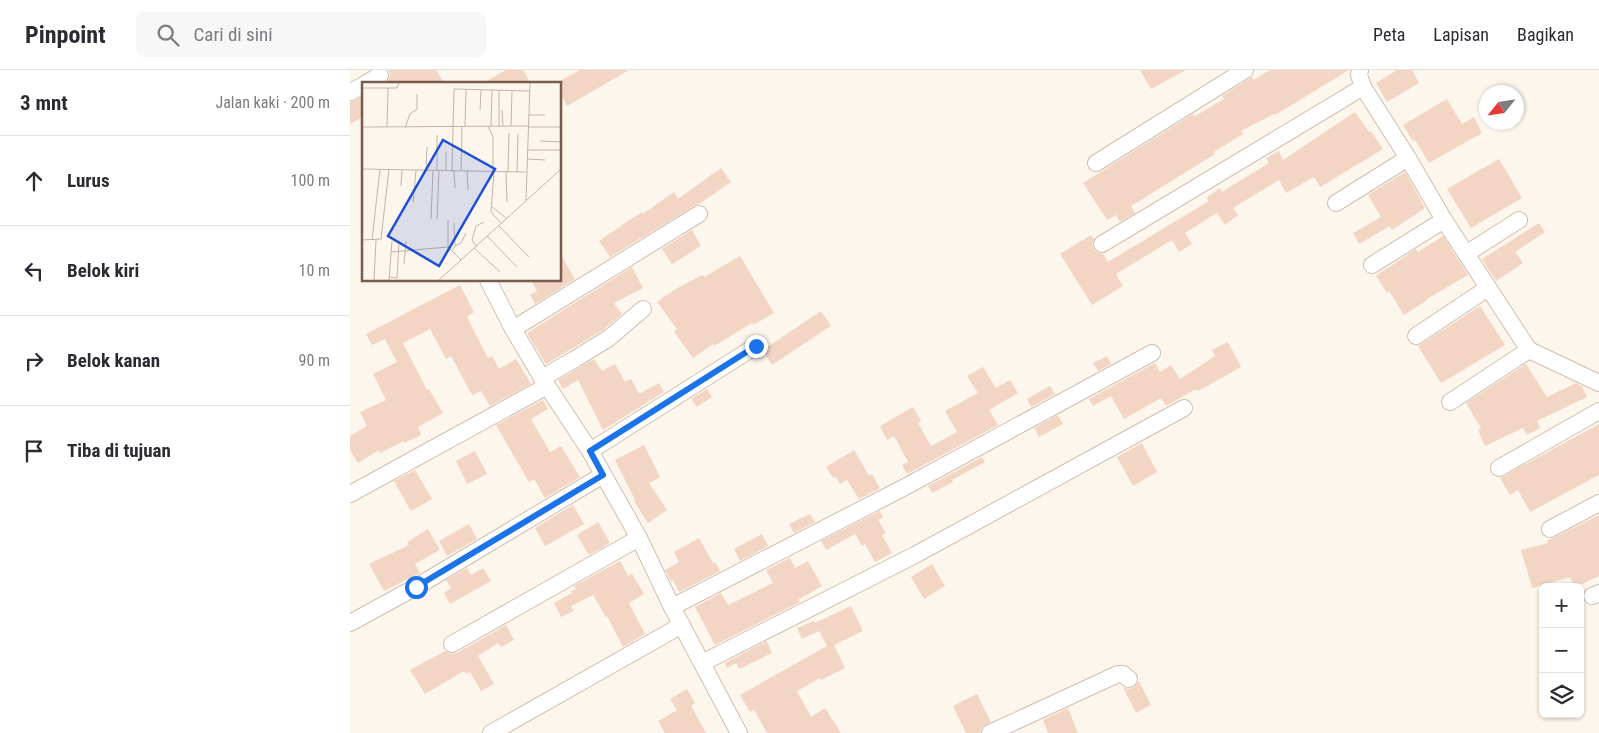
<!DOCTYPE html>
<html lang="id">
<head>
<meta charset="utf-8">
<style>
  :root { --surface:#fff; --page:#f7f7f7; --text:#2b2b33; --muted:#7c7c81; --line:#e1e1e2 }
  body { margin:0; font-family:"Roboto Condensed",sans-serif; background:var(--page); color:var(--text) }
  .controls { position:absolute; right:15px; bottom:15px; display:grid; overflow:hidden; border-radius:8px; box-shadow:0 1px 4px #0004 }
  .controls button { width:45px; height:45px; display:grid; place-items:center; padding:0; border:0; border-bottom:1px solid var(--line); background:var(--surface); color:var(--text); font:25px sans-serif }
  .compass { position:absolute; left:1129px; top:15px; width:45px; height:45px; border-radius:50%; background:var(--surface); box-shadow:0 1px 4px #0004; rotate:240deg }
  .stop { position:absolute; width:15px; height:15px; margin:-11px; border:4px solid #1a73e8; border-radius:50%; background:#fff }
  .stop.end { background:#1a73e8; border-color:#fff; box-shadow:0 1px 5px #0008 }
  .list { margin:0; padding:0; list-style:none }
  h2 { display:flex; justify-content:space-between; align-items:center; height:65px; margin:0; padding:0 20px; font-size:21px }
  h2 small { font-size:16px; font-weight:400; color:var(--muted) }
  .list li { display:grid; grid-template-columns:32px 1fr auto; gap:15px; align-items:center; box-sizing:border-box; height:90px; padding:0 20px; border-top:1px solid var(--line) }
  .list b { display:block; font-size:19px; white-space:nowrap }
  .list em { font-size:16px; font-style:normal; color:var(--muted) }
  .icon { flex:none; width:28px; height:28px; fill:none; stroke:currentColor; stroke-width:2; stroke-linecap:round; stroke-linejoin:round }
  .map { position:relative; flex:none; width:1249px; height:663px; overflow:hidden }
  header { display:flex; align-items:center; gap:30px; box-sizing:border-box; height:70px; padding:0 25px; background:var(--surface); border-bottom:1px solid var(--line) }
  header strong { font-size:24px }
  nav { display:flex; gap:28px; margin-inline-start:auto; font-size:18px }
  .search { width:350px; height:45px; background:var(--page); display:flex; align-items:center; gap:12px; box-sizing:border-box; padding:0 18px; border-radius:8px; color:var(--muted); font-size:19px }
  main { display:flex }
  aside { flex:1; background:var(--surface) }
  .map>svg:first-child { display:block }
  .building { fill:#f3d5c3 }
  .lines { fill:none; stroke-linecap:round; stroke-linejoin:round }
  .street-casing { stroke:#d1beb0; stroke-width:18 }
  .street { stroke:#fff; stroke-width:16 }
  .route { stroke:#1a73e8; stroke-width:6 }
  .inset-road { fill:none; stroke:#c5b3a7; stroke-width:1 }
  .view { fill:#1d4ed8; fill-opacity:0.15; stroke:#1d4ed8; stroke-width:2.5 }
  .inset-edge { fill:none; stroke:#7a5c4d; stroke-width:2.5 }
</style>
</head>
<body>
<header>
<strong>Pinpoint</strong>
<div class="search"><svg class="icon" aria-label="search" viewBox="0 0 24 24"><circle cx="10" cy="10" r="6"/><path d="M15 15l6 6"/></svg>Cari di sini</div>
<nav><a>Peta</a><a>Lapisan</a><a>Bagikan</a></nav>
</header>
<main>
<aside>
<h2>3 mnt<small>Jalan kaki · 200 m</small></h2>
<ul class="list">
<li><svg class="icon" aria-label="ahead" viewBox="0 0 24 24"><path d="M12 20V5M6 11l6-6 6 6"/></svg><div><b>Lurus</b></div><em>100 m</em></li>
<li><svg class="icon" aria-label="left" viewBox="0 0 24 24"><path d="M17 20v-9H6M10 6l-5 5 5 5"/></svg><div><b>Belok kiri</b></div><em>10 m</em></li>
<li><svg class="icon" aria-label="right" viewBox="0 0 24 24"><path d="M7 20v-9h11M14 6l5 5-5 5"/></svg><div><b>Belok kanan</b></div><em>90 m</em></li>
<li><svg class="icon" aria-label="arrive" viewBox="0 0 24 24"><path d="M6 21V4h12l-3 4 3 4H6"/></svg><div><b>Tiba di tujuan</b></div></li>
</ul>
</aside>
<div class="map">
<svg width="1249" height="663" viewBox="0 0 1249 663">
  <rect width="100%" height="100%" fill="#fdf6ec"/>
  <g class="building">
    <polygon points="39,0 86,0 95,14 38,14 37,12 40,5"/>
    <polygon points="156,0 173,0 181,14 131,14"/>
    <polygon points="230,0 279,0 217,36 210,23 210,11"/>
    <polygon points="790,0 836,0 801,19"/>
    <polygon points="920,0 999,0 925,45 924,44 891,61 893,64 864,82 865,84 781,136 785,143 770,152 766,145 757,150 733,113 843,44 845,46 874,29 872,26 902,7 904,10"/>
    <polygon points="1047,0 1062,0 1069,13 1037,32 1026,13"/>
    <polygon points="14,26 14,46 0,54 0,32"/>
    <polygon points="1097,29 1112,54 1124,47 1132,63 1079,93 1065,70 1063,71 1053,55"/>
    <polygon points="1005,42 1019,62 1021,61 1033,79 970,117 964,107 936,123 929,110 883,138 888,145 875,155 867,143 835,163 842,174 829,182 822,170 766,204 773,216 742,235 710,184 741,165 744,169 742,175 744,180 748,183 753,184 758,192 859,131 856,128 870,118 872,122 919,93 916,88 929,81 933,90"/>
    <polygon points="1149,89 1172,128 1121,158 1097,119"/>
    <polygon points="371,98 381,112 349,134 344,136 260,187 249,171 281,149 292,142 293,144 324,122 328,129"/>
    <polygon points="1055,102 1075,138 1042,160 1040,156 1009,174 1003,163 1031,147 1018,125"/>
    <polygon points="1189,153 1195,162 1165,182 1173,193 1146,211 1132,189"/>
    <polygon points="342,160 351,176 322,194 312,179"/>
    <polygon points="1093,166 1118,205 1077,229 1077,230 1054,245 1039,221 1037,223 1026,206 1066,179 1068,182"/>
    <polygon points="210,183 225,209 185,234 180,225 187,221 181,210 210,210"/>
    <polygon points="390,186 424,243 403,255 402,253 364,276 363,274 343,288 324,262 327,259 307,232 324,220 352,205 354,207"/>
    <polygon points="282,197 293,218 264,233 272,244 253,260 196,294 177,263"/>
    <polygon points="110,215 124,242 117,247 138,288 142,286 149,299 166,289 181,314 140,336 131,321 122,325 101,286 96,289 80,259 53,273 77,320 79,319 93,343 68,357 71,365 54,373 54,371 30,383 29,380 8,393 0,380 0,366 17,356 10,342 36,330 23,304 47,292 35,269 22,275 16,264"/>
    <polygon points="1130,236 1155,275 1091,313 1068,276"/>
    <polygon points="471,241 481,256 422,295 414,282 416,278"/>
    <polygon points="878,272 891,297 848,321 846,319 816,336 811,328 774,349 761,326 743,336 739,329 805,293 810,302 821,295 830,309 865,286 862,280"/>
    <polygon points="757,286 761,294 748,301 743,293"/>
    <polygon points="244,289 252,301 265,294 275,312 281,309 289,324 309,313 314,322 253,360 228,310 213,319 208,310"/>
    <polygon points="1176,294 1197,327 1226,313 1232,316 1237,327 1187,351 1190,358 1177,365 1173,358 1135,376 1128,360 1131,358 1116,333"/>
    <polygon points="633,297 646,318 660,310 668,323 639,340 648,355 557,404 552,395 558,392 544,366 537,370 530,356 563,337 571,351 568,353 581,376 607,362 595,341 628,323 617,306"/>
    <polygon points="700,316 705,324 681,337 677,329"/>
    <polygon points="357,319 362,327 347,337 341,329"/>
    <polygon points="193,330 198,339 181,349 200,382 211,376 230,407 195,428 184,409 179,412 146,355"/>
    <polygon points="708,345 713,354 689,367 684,358"/>
    <polygon points="1249,354 1249,405 1180,442 1168,420 1160,425 1150,408"/>
    <polygon points="792,373 807,402 783,416 767,387"/>
    <polygon points="294,375 310,407 299,413 317,440 298,453 284,431 285,430 265,390"/>
    <polygon points="504,380 519,406 522,404 530,418 509,429 497,410 490,414 486,407 483,408 476,397"/>
    <polygon points="125,381 137,404 117,414 106,391"/>
    <polygon points="632,387 635,392 602,410 603,412 582,423 578,416"/>
    <polygon points="65,400 82,429 61,441 44,411"/>
    <polygon points="223,435 234,454 195,476 185,458"/>
    <polygon points="530,441 533,448 528,450 536,463 532,465 542,483 525,492 515,474 512,476 505,464 476,480 471,471"/>
    <polygon points="460,444 465,452 444,463 439,454"/>
    <polygon points="1249,445 1249,506 1226,517 1225,517 1220,507 1182,518 1171,480 1198,473 1197,471"/>
    <polygon points="248,452 260,473 239,485 227,465"/>
    <polygon points="119,454 127,469 97,486 89,471"/>
    <polygon points="78,459 90,480 65,494 70,503 34,521 19,494 59,475 57,472"/>
    <polygon points="412,464 418,476 390,491 384,479"/>
    <polygon points="349,468 363,493 365,492 370,501 329,522 323,510 321,511 315,500 329,492 324,482"/>
    <polygon points="440,488 445,498 458,491 472,516 448,530 450,532 365,575 345,537 371,523 378,535 423,513 416,500"/>
    <polygon points="270,491 278,506 282,504 294,524 279,533 295,564 273,577 257,546 256,547 243,525 221,536 224,541 211,547 204,533 222,523 221,521 226,519 224,516"/>
    <polygon points="582,494 595,516 574,529 561,507"/>
    <polygon points="117,498 121,505 133,498 141,511 100,534 94,523 101,518 96,510"/>
    <polygon points="501,536 513,561 484,575 495,598 471,610 470,608 447,621 461,647 475,638 491,663 417,663 404,640 400,642 390,625 477,576 466,555 469,561 452,569 447,558 464,551 465,553"/>
    <polygon points="156,555 164,570 151,577 148,573 128,586 144,614 131,621 120,602 116,604 114,601 75,624 60,600 95,581 101,584 107,583"/>
    <polygon points="417,571 422,583 389,599 386,593 377,598 375,593"/>
    <polygon points="789,611 801,635 786,643 773,617 778,619 783,618"/>
    <polygon points="337,619 345,633 341,636 356,663 315,663 308,651 327,640 320,629"/>
    <polygon points="627,624 641,652 632,657 630,663 616,663 603,636"/>
    <polygon points="718,638 728,663 698,663 693,650"/>
  </g>
  <g class="lines">
    <defs>
      <g id="street">
        <polyline points="1010,0 1009,5 1013,17 1058,88 1094,150 1179,280 1249,313"/>
        <polyline points="15,14 30,5"/>
        <polyline points="0,22 14,15"/>
        <polyline points="746,93 895,0"/>
        <polyline points="986,133 1058,88"/>
        <polyline points="752,174 1013,17"/>
        <polyline points="1116,184 1169,150"/>
        <polyline points="1022,195 1094,150"/>
        <polyline points="138,210 163,259 192,308 240,381 289,468 322,537 389,663"/>
        <polyline points="163,259 349,144"/>
        <polyline points="1066,266 1138,218"/>
        <polyline points="192,308 225,289 259,268 293,239"/>
        <polyline points="1100,332 1179,280"/>
        <polyline points="240,381 406,276"/>
        <polyline points="1149,398 1249,341"/>
        <polyline points="0,424 197,316"/>
        <polyline points="1200,459 1249,433"/>
        <polyline points="1242,526 1249,523"/>
        <polyline points="322,537 553,418 802,283"/>
        <polyline points="0,553 66,517 253,405"/>
        <polyline points="102,574 289,468"/>
        <polyline points="352,593 565,485 834,338"/>
        <polyline points="141,663 332,555"/>
        <polyline points="640,663 768,604 773,604 779,609"/>
      </g>
    </defs>
    <use href="#street" class="street-casing"/>
    <use href="#street" class="street"/>
  </g>
  <g class="lines">
    <polyline class="route" points="66,517 253,405 240,381 406,276"/>
  </g>
  <g transform="translate(12 12)">
    <rect width="199" height="199" fill="#fdf6ec"/>
    <path class="inset-road" d="M0,6H35L37,1M118,28L119,8M140,28L141,44M167,33H183M103,44L104,8M126,44L131,55V89M129,44L130,8M137,44V8M149,44L150,8M0,45L166,44M25,45L26,6M167,45H199M43,46L48,32L55,27V12M178,59L199,60M166,68H199M166,77L183,78M0,87L164,90M64,88L65,65M75,88V53M99,88L100,44M105,88L106,108M84,89V70M90,89L92,7L167,9M92,89L93,106M144,89L145,120M146,89L147,51M132,90L129,130L139,141M155,90L156,52M39,104L40,88M164,118L168,1M51,120L54,88M130,125L144,136M69,137L71,88M75,137L77,88M86,138V165M137,144L167,175M125,154L155,185M0,158L19,157L27,87M10,158L18,87M93,164L99,161L104,151M114,164L110,158L114,144L122,140M112,166L138,190M90,168L93,164L92,141M29,170L86,165L99,178M42,182L44,159M27,195L35,196L37,160M12,198L14,158M27,198L30,159M77,198L199,87"/>
    <path class="view" d="M81,58L133,87L77,184L26,154Z"/>
    <rect width="199" height="199" class="inset-edge"/>
  </g>
</svg>
<div class="controls">
<button>+</button>
<button>−</button>
<button><svg class="icon" aria-label="layers" viewBox="0 0 24 24"><path d="M12 4l9 5-9 5-9-5zM3 14l9 5 9-5"/></svg></button>
</div>
<svg class="compass" viewBox="-18 -18 36 36"><path d="M0-13l5 13h-10z" fill="#e53935"/><path d="M0 13l5-13h-10z" fill="#7c7c81"/></svg>
<div class="stop" style="left:66px;top:517px"></div>
<div class="stop end" style="left:406px;top:276px"></div>
</div>
</main>
</body>
</html>
